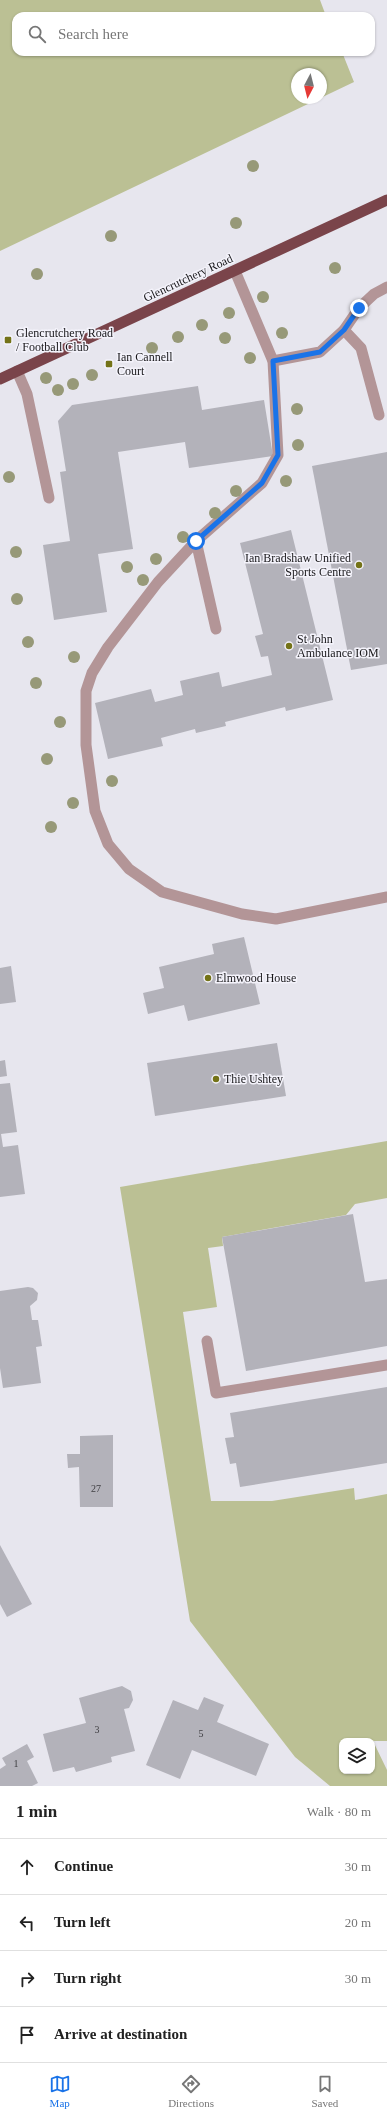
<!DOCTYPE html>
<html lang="en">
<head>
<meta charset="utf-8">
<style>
  :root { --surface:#fff; --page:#f2f2f2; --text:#222; --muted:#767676; --line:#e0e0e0; --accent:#1a73e8 }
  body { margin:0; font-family:Georgia,serif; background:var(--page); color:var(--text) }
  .controls { position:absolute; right:12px; bottom:12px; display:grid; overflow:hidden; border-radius:8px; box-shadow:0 1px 3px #0004 }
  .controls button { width:36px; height:36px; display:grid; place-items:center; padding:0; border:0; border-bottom:1px solid var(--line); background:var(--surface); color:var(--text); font:20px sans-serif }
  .compass { position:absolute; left:291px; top:68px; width:36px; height:36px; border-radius:50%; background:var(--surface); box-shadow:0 1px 3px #0004; rotate:187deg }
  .stop { position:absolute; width:12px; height:12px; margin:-9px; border:3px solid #1a73e8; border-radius:50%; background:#fff }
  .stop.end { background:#1a73e8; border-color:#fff; box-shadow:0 1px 4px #0008 }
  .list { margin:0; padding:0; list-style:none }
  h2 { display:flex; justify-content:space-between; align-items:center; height:52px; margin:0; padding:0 16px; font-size:17px }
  h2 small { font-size:13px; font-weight:400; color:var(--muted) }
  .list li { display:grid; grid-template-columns:26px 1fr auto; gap:12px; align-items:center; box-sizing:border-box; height:56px; padding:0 16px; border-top:1px solid var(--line) }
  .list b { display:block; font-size:15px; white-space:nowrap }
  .list em { font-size:13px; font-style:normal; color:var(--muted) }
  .icon { flex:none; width:22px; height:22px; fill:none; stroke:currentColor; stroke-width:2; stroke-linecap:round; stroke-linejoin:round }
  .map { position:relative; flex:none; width:387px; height:1786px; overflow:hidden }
  .search { position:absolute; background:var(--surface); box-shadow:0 1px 3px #0004; left:12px; right:12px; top:12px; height:44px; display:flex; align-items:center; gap:10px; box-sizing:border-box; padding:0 14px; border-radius:12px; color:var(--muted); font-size:15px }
  .sheet { height:276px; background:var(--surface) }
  nav { display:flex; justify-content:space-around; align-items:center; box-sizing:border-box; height:56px; border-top:1px solid var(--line); background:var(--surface); font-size:11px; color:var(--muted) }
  nav a { display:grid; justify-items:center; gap:2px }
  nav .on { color:var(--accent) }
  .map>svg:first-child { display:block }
  .green { fill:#bbc094; fill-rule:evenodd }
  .building { fill:#b3b2ba }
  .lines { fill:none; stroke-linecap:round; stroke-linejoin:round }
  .service { stroke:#b39597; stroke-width:11 }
  .trunk { stroke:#7a444a; stroke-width:11 }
  .tree { fill:#979978 }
  .route { stroke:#1a73e8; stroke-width:5 }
  .poi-dot { fill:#747318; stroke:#f4f3fb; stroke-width:1.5 }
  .labels { text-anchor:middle; stroke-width:3; stroke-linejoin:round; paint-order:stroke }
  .number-label { font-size:10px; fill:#3f3e42 }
  .street-label { font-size:12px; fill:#18171a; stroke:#f4f3fb }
  .poi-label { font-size:12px; fill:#18171a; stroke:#f4f3fb; text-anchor:start }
</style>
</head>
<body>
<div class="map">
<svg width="387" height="1786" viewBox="0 0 387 1786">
  <rect width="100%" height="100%" fill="#e7e6ee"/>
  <g class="green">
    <path d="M0,0H320L326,16H16V52H342L354,82L0,251ZM297,74H321V98H297Z"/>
    <path d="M387,1141V1198L355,1204L346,1215L222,1237L223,1246L208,1248L217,1307L183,1312L211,1501H272L354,1488L355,1500L387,1494V1741H373L387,1770V1786H330L295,1757L190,1621L120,1187ZM342,1741H372V1771H342Z"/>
  </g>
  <g class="building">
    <polygon points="198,386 202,410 264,400 273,456 189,468 185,442 118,452 133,549 98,554 107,612 54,620 43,545 70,541 60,472 66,471 58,421 72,405"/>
    <polygon points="387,452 387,664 351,670 312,466"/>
    <polygon points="291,530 333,700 286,711 285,707 225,722 226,726 196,733 195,729 161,738 163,746 108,759 95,703 151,689 155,702 183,695 180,681 219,672 222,687 272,675 268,656 261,657 255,636 263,634 240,543"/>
    <polygon points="244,937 260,1004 188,1021 184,1005 148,1014 143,993 164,988 159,967 214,954 212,944"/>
    <polygon points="11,966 16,1002 0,1004 0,968"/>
    <polygon points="277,1043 286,1096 155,1116 147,1063"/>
    <polygon points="5,1060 7,1076 0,1077 0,1061"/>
    <polygon points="10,1083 17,1132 1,1134 3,1147 18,1145 25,1194 0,1197 0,1084"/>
    <polygon points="353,1214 365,1282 387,1279 387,1346 246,1371 222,1237"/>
    <polygon points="28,1287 33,1288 38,1293 37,1300 30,1306 32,1320 38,1320 42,1346 36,1347 41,1383 3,1388 0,1368 0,1291"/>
    <polygon points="387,1387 387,1463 240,1487 236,1463 230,1464 225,1438 234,1437 230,1413"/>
    <polygon points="113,1435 113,1507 80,1507 79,1467 68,1468 67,1454 80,1454 80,1436"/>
    <polygon points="0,1545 32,1604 7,1617 0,1604"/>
    <polygon points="122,1686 131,1691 133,1700 129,1708 124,1709 135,1751 111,1757 112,1762 76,1772 74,1767 53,1772 43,1734 86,1723 79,1698"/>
    <polygon points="204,1697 224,1705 217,1722 269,1744 256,1776 192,1750 180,1779 146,1765 173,1700 198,1710"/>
    <polygon points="27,1744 34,1757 27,1761 38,1783 32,1786 0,1786 0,1769 6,1765 2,1758"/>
  </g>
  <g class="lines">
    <g class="service">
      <polyline points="235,271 273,361 278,455 262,483 196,541 158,582 108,647 92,673 86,691 86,745 95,811 108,844 129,869 162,892 242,914 276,919 387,897"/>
      <polyline points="344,330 361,348 379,415"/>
      <polyline points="273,361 320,352 344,330 359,308 374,294 387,287"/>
      <polyline points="17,371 27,394 49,498"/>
      <polyline points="196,541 216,629"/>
      <polyline points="207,1341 216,1393 387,1365"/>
    </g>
    <polyline class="trunk" points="0,379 387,200"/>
  </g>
  <g class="tree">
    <circle cx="253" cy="166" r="6"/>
    <circle cx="236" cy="223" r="6"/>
    <circle cx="111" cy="236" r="6"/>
    <circle cx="335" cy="268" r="6"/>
    <circle cx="37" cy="274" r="6"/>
    <circle cx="263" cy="297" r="6"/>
    <circle cx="229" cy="313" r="6"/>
    <circle cx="202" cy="325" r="6"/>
    <circle cx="282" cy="333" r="6"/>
    <circle cx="178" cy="337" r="6"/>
    <circle cx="225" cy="338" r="6"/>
    <circle cx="152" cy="348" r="6"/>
    <circle cx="250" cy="358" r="6"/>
    <circle cx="92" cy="375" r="6"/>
    <circle cx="46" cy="378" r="6"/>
    <circle cx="73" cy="384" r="6"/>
    <circle cx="58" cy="390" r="6"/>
    <circle cx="297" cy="409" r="6"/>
    <circle cx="298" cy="445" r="6"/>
    <circle cx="9" cy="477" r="6"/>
    <circle cx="286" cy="481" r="6"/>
    <circle cx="236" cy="491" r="6"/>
    <circle cx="215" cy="513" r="6"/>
    <circle cx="183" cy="537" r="6"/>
    <circle cx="16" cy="552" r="6"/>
    <circle cx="156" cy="559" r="6"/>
    <circle cx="127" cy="567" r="6"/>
    <circle cx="143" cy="580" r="6"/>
    <circle cx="17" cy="599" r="6"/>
    <circle cx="28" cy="642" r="6"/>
    <circle cx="74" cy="657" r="6"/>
    <circle cx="36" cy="683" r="6"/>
    <circle cx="60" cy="722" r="6"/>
    <circle cx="47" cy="759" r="6"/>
    <circle cx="112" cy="781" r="6"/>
    <circle cx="73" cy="803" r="6"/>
    <circle cx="51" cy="827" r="6"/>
  </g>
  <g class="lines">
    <polyline class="route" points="196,541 262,483 278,455 273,361 320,352 344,330 359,308"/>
  </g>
  <g class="poi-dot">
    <rect x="4" y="336" width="8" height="8" rx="2"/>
    <rect x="105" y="360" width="8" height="8" rx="2"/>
    <circle cx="359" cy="565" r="4"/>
    <circle cx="289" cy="646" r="4"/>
    <circle cx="208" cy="978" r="4"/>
    <circle cx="216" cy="1079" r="4"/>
  </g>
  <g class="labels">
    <g class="number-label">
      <text x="96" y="1492">27</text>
      <text x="97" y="1733">3</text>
      <text x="201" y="1737">5</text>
      <text x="16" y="1767">1</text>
    </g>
    <g class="street-label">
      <text transform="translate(188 278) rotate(-25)" y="4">Glencrutchery Road</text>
    </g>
    <g class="poi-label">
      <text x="16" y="337">Glencrutchery Road<tspan x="16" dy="14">/ Football Club</tspan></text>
      <text x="117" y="361">Ian Cannell<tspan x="117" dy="14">Court</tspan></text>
      <text x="351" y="562" text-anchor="end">Ian Bradshaw Unified<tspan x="351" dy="14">Sports Centre</tspan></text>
      <text x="297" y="643">St John<tspan x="297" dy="14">Ambulance IOM</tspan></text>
      <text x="216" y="982">Elmwood House</text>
      <text x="224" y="1083">Thie Ushtey</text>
    </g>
  </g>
</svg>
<div class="controls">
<button><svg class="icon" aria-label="layers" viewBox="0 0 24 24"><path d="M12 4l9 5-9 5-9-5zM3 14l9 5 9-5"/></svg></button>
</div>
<svg class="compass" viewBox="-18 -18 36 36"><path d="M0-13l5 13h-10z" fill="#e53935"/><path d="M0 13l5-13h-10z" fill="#767676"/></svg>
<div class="stop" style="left:196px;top:541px"></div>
<div class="stop end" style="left:359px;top:308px"></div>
<div class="search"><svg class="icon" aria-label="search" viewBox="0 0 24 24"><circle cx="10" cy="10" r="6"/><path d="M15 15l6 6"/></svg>Search here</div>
</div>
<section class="sheet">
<h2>1 min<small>Walk · 80 m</small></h2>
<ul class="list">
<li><svg class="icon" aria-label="ahead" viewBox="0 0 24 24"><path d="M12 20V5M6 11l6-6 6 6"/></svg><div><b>Continue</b></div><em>30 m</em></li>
<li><svg class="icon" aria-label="left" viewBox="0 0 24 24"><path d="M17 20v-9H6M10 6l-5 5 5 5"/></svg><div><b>Turn left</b></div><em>20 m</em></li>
<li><svg class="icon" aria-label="right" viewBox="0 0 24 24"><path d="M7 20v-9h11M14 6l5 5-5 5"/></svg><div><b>Turn right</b></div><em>30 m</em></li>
<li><svg class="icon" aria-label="arrive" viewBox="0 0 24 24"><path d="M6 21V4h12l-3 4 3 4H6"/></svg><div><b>Arrive at destination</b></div></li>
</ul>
</section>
<nav>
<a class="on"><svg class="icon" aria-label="map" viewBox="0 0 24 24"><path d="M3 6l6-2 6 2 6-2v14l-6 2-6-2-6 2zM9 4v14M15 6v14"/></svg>Map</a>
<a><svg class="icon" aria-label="directions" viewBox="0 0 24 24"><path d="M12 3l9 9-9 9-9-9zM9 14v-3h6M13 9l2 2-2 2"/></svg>Directions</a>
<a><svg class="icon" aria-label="saved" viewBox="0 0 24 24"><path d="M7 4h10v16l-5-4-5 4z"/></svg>Saved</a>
</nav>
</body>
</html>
